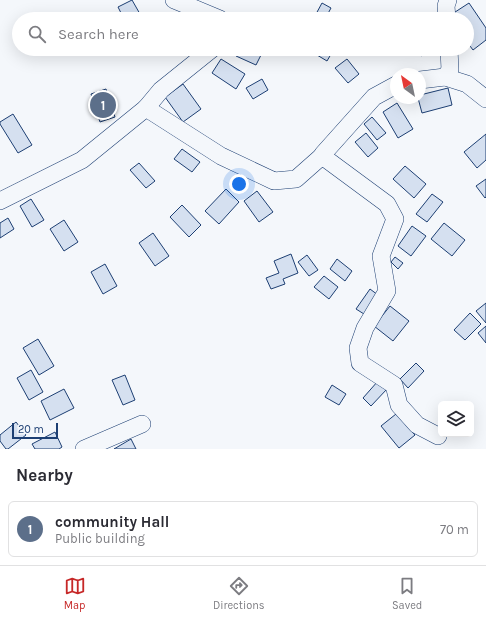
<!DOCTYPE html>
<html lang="en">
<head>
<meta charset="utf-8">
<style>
  :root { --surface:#fff; --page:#f2f2f3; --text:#2b2b33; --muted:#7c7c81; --line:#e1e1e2; --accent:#c62828 }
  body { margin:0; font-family:Karla,sans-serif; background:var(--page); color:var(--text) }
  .controls { position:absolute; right:12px; bottom:12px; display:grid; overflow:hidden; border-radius:6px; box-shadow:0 4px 16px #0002 }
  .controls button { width:36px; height:36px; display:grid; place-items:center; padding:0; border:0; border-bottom:1px solid var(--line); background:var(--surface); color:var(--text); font:20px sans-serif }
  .compass { position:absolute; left:390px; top:68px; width:36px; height:36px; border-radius:50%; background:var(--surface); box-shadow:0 4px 16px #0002; rotate:327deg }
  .scale { position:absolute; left:12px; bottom:10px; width:46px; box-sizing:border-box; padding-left:4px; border:2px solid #1d3f73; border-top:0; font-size:11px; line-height:14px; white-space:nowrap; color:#1d3f73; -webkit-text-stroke:3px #f4f7fb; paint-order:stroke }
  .you { position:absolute; left:239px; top:184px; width:14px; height:14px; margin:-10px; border:3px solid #fff; border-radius:50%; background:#1a73e8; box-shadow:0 0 0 6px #1a73e833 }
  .badge { display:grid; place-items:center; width:26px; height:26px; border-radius:50%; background:var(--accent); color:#fff; font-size:13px; font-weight:700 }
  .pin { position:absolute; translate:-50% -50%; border:2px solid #fff; box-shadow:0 1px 4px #0006 }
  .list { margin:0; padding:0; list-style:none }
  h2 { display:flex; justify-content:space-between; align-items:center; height:52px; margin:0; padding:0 16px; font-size:17px }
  h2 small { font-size:13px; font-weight:400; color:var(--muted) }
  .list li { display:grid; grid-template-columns:26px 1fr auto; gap:12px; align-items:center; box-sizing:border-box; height:56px; margin:0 8px 8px; padding:0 8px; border:1px solid var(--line); border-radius:6px }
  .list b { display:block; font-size:15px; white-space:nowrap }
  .list p { margin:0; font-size:13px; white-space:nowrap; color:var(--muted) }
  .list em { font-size:13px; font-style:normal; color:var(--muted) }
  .icon { flex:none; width:22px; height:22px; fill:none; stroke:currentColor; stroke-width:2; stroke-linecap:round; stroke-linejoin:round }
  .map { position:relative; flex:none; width:486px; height:449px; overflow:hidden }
  .search { position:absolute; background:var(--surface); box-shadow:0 4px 16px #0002; left:12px; right:12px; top:12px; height:44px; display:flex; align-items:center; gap:10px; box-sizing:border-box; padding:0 14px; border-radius:22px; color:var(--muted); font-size:15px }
  .sheet { height:116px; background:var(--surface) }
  nav { display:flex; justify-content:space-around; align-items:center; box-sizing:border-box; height:56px; border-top:1px solid var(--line); background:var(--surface); font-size:11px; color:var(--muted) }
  nav a { display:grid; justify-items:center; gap:2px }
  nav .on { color:var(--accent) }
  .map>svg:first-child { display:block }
  .building { fill:#d5e0f0; stroke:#1d3f73 }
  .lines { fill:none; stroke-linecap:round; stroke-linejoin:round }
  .minor-casing { stroke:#1d3f73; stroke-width:18 }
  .minor { stroke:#f4f7fb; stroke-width:17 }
</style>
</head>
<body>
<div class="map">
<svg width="486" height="449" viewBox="0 0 486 449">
  <rect width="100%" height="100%" fill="#f4f7fb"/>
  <g class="building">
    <polygon points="132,0 140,14 131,19 124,19 118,7"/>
    <polygon points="322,3 331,8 325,19 316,14"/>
    <polygon points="469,3 486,28 486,40 473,50 467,42 467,19 452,19 449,16"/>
    <polygon points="239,49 264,49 256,65 236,56"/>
    <polygon points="284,49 293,49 290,53"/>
    <polygon points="307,49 334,49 327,61"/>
    <polygon points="415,49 431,49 421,56"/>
    <polygon points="221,59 245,74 236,89 212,73"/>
    <polygon points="347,59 359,74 348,83 335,68"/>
    <polygon points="262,79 268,90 253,99 246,88"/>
    <polygon points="183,84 201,109 183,122 165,97"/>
    <polygon points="448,88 452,105 422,113 418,98 420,98 420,95"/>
    <polygon points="106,89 115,117 100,122 91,94"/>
    <polygon points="397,103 413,129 398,138 383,112"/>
    <polygon points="13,114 32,145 18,153 0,124 0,122"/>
    <polygon points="372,117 386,133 377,140 364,124"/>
    <polygon points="366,133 378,148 368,157 355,142"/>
    <polygon points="486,134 486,160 477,168 464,152"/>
    <polygon points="182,149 200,162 192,172 174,159"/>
    <polygon points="139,163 155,181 146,188 130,170"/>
    <polygon points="405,166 426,184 414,198 393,179"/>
    <polygon points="486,179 486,197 485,198 476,186"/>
    <polygon points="226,189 239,202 219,224 205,211"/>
    <polygon points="257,191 273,212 259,222 244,201"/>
    <polygon points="432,194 443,202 427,222 416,214"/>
    <polygon points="31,199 44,220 32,227 20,206"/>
    <polygon points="182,205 201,225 189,237 170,217"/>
    <polygon points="8,218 14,229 0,238 0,223"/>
    <polygon points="64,220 78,242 64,251 50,229"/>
    <polygon points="444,223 465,240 452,256 431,239"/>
    <polygon points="412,226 426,236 411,256 398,246"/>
    <polygon points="153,233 169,256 155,266 139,243"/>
    <polygon points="291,254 298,273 283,279 285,284 271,289 266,278 279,273 274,261"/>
    <polygon points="307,255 318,270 309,276 298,262"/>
    <polygon points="395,257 403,263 398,269 391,262"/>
    <polygon points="337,259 352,271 345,281 330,269"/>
    <polygon points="105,264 117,286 103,294 91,272"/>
    <polygon points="324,276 338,287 329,299 314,287"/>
    <polygon points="370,289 378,295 364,314 356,309"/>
    <polygon points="486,303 486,323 476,311"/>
    <polygon points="390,306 409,321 393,341 374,326"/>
    <polygon points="470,313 481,324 465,340 454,330"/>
    <polygon points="486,326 486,343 478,333"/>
    <polygon points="38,339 54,366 39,375 23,348"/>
    <polygon points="416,363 424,371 408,388 400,379"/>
    <polygon points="31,370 43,392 29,400 17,378"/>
    <polygon points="125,375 135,400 123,405 112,380"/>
    <polygon points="378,381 387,389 371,406 363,398"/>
    <polygon points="332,385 346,394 339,405 325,397"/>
    <polygon points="64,389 74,408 50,420 41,401"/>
    <polygon points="396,414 415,435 399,448 381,426"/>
    <polygon points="16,422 26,435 8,449 6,449 0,441 0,435"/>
    <polygon points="55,432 62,447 59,449 35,449 32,444"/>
    <polygon points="131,439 136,449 114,449"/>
  </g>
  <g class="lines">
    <defs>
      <g id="minor">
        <polyline points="174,0 220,19"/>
        <polyline points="447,19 446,6 448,0"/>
        <polyline points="445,77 450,70 449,49"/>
        <polyline points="420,80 445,77 467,84 486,99"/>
        <polyline points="146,108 161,90 212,49"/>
        <polyline points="322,156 323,154 374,97 396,85"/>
        <polyline points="0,201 82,160 146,108 221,156 274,181 296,179 322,156 387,204 395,219 381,256 387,291 365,328 358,348 360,363 394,385 399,405 417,425 438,436"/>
        <polyline points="84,449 142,424"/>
      </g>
    </defs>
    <use href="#minor" class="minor-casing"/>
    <use href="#minor" class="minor"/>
  </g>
</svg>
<div class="controls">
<button><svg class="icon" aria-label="layers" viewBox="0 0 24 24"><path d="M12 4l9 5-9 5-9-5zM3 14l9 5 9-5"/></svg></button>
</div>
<svg class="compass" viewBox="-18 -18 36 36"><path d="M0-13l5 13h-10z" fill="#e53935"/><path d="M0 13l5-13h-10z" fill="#7c7c81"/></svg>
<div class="scale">20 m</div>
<div class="you"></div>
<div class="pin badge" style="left:103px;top:105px;background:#5c6f8a">1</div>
<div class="search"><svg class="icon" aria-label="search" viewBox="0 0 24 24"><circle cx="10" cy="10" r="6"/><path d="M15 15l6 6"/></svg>Search here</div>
</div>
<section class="sheet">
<h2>Nearby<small></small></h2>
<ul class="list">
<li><span class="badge" style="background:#5c6f8a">1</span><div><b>community Hall</b><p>Public building</p></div><em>70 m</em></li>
</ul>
</section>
<nav>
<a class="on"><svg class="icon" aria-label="map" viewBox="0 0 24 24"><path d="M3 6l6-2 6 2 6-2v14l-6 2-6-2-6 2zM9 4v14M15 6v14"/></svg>Map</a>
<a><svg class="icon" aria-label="directions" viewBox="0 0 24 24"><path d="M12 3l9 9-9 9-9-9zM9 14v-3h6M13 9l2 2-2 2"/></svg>Directions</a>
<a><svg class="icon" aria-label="saved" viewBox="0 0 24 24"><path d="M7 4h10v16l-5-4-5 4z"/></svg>Saved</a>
</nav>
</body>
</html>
